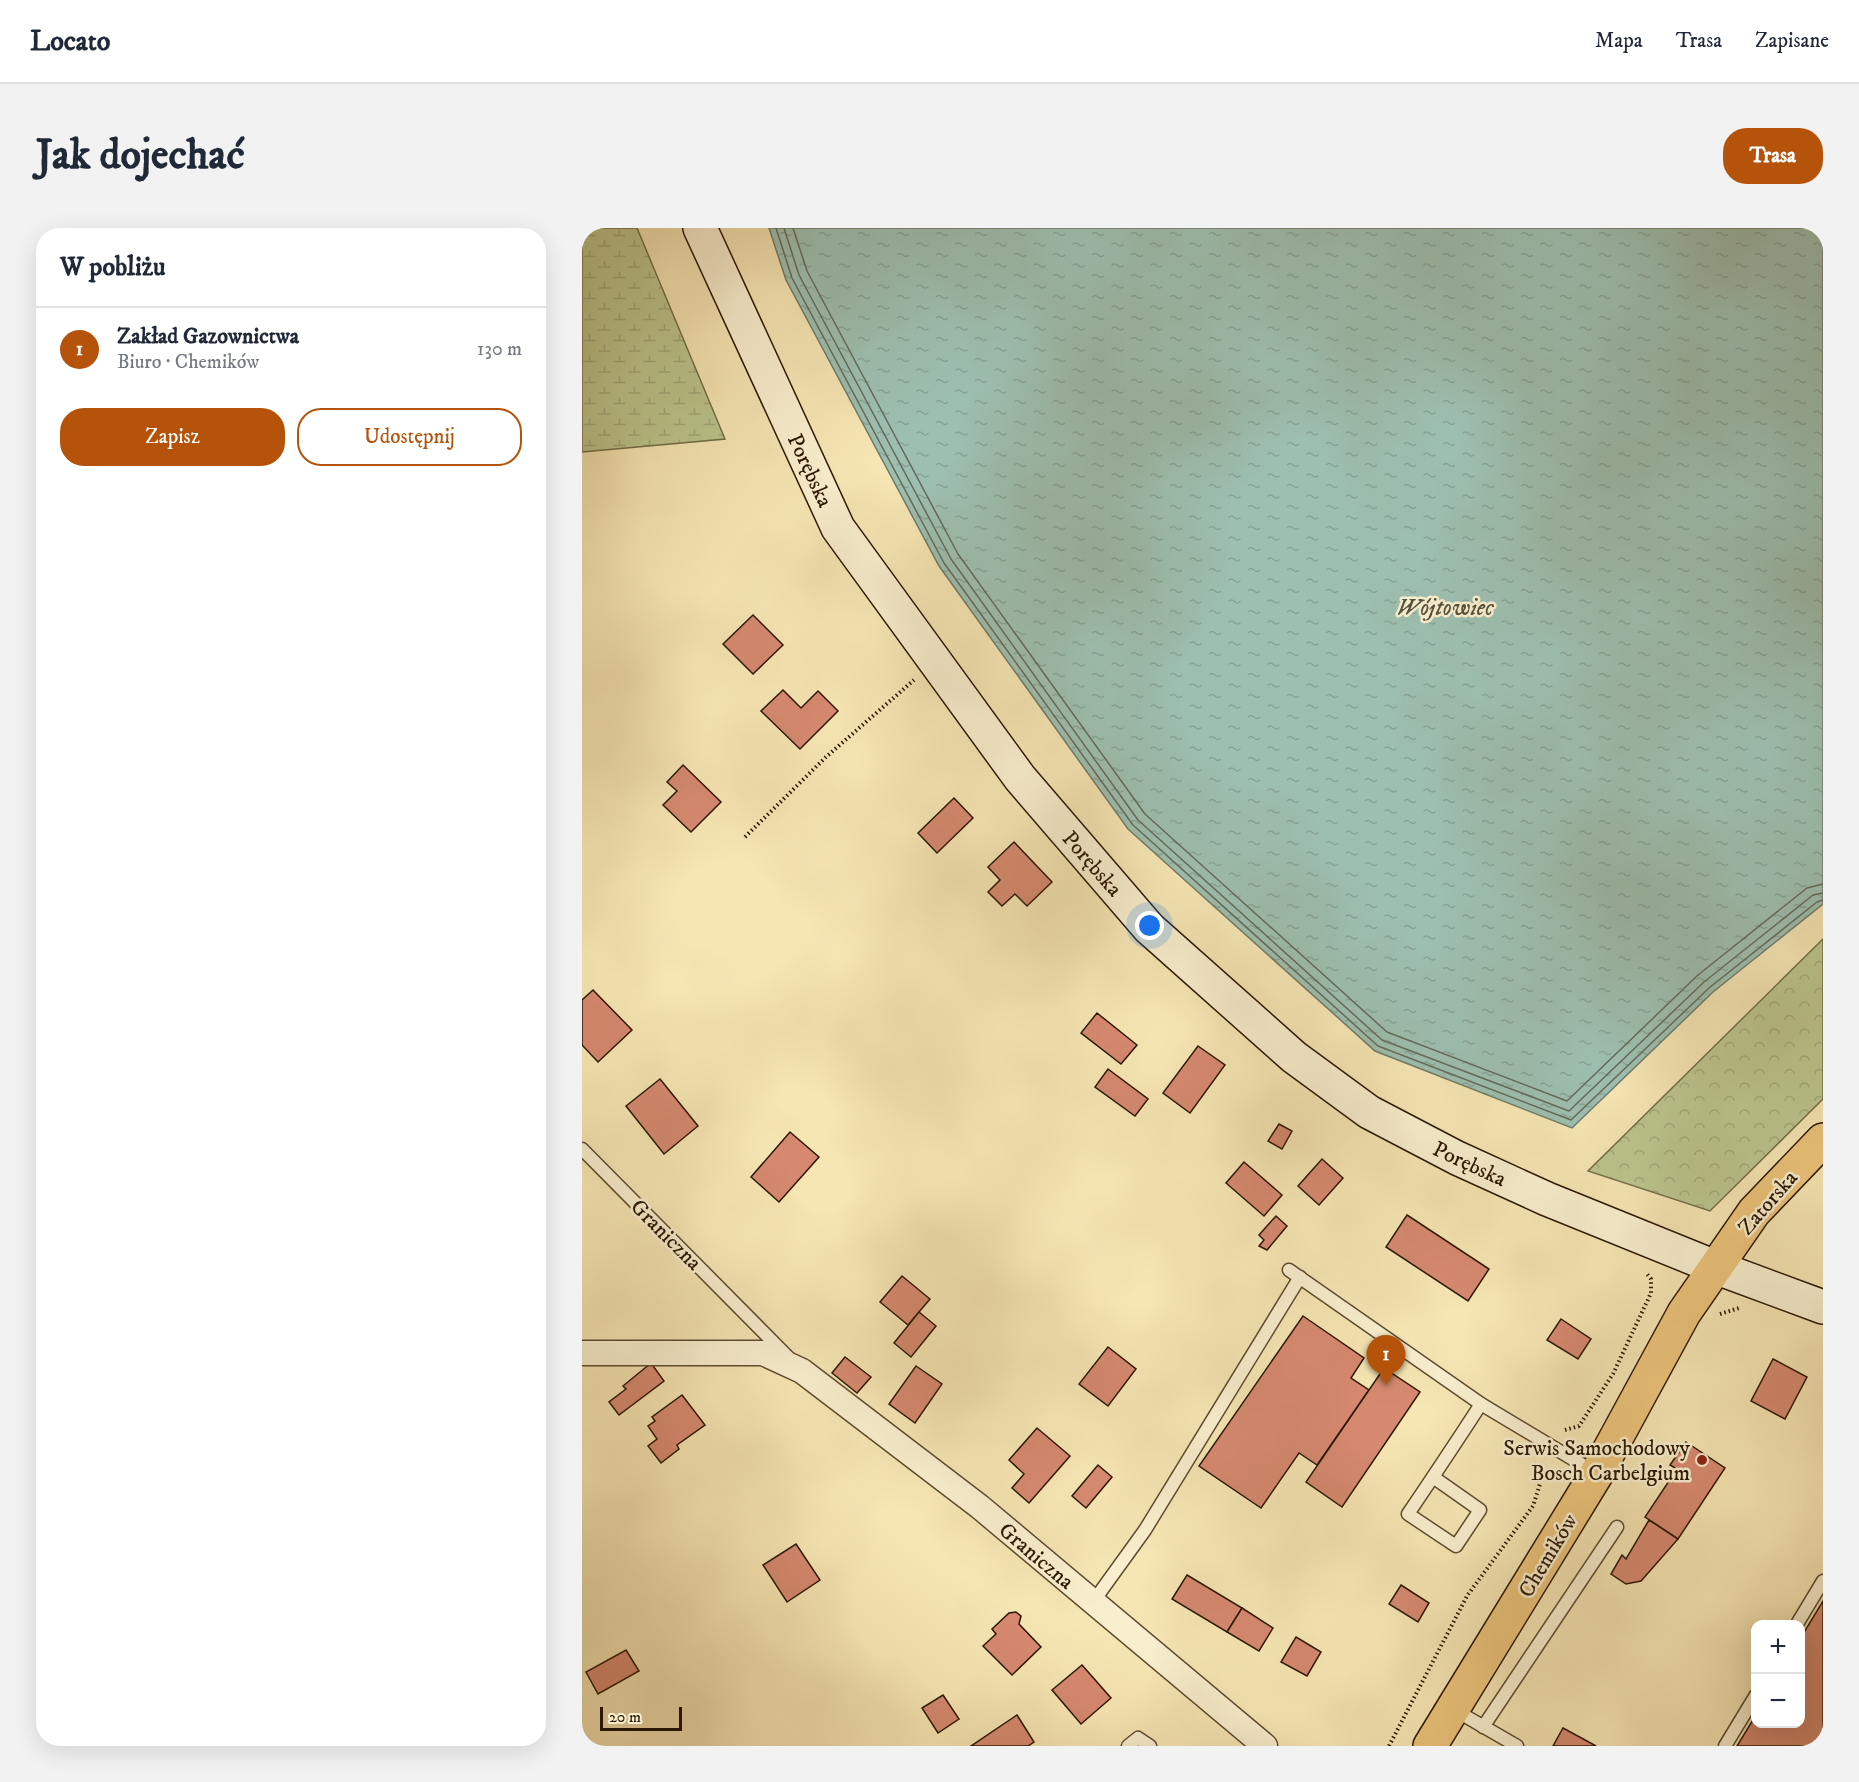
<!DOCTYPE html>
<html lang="pl">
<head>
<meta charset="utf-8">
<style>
  :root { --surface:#fff; --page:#f2f2f3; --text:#1f2937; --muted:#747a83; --line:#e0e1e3; --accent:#b45309 }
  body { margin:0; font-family:"IM FELL DW Pica",serif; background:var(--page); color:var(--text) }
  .controls { position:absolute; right:18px; bottom:18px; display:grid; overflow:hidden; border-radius:12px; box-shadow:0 6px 24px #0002 }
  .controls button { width:54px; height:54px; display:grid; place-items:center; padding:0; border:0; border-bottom:2px solid var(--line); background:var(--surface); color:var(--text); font:30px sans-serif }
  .scale { position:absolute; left:18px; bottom:15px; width:82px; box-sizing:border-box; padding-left:6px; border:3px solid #2b1704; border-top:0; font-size:16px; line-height:21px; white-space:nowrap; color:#2b1704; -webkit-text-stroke:4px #f9efce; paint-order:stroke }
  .you { position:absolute; left:568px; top:698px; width:21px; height:21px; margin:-15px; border:4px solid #fff; border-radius:50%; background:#1a73e8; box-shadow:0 0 0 9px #1a73e833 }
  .badge { display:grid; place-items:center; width:39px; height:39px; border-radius:50%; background:var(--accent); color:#fff; font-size:20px; font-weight:700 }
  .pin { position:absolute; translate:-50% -50px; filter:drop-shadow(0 2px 3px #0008) }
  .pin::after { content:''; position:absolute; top:32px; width:21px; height:18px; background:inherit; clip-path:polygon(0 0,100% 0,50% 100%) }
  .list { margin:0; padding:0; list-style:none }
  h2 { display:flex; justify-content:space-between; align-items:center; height:78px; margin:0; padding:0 24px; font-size:26px }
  h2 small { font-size:20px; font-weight:400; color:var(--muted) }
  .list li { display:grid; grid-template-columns:39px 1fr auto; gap:18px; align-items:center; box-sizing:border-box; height:84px; padding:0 24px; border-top:2px solid var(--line) }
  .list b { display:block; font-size:22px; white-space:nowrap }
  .list p { margin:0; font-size:20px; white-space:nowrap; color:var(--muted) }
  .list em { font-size:20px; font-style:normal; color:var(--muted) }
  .actions { display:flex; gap:12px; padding:18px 24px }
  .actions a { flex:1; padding:14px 0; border:2px solid var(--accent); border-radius:24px; text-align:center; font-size:21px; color:var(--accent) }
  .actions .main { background:var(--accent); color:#fff }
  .map { position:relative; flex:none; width:1241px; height:1518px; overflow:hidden; border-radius:24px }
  header { display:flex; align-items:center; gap:36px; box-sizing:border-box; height:84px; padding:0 30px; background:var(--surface); border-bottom:2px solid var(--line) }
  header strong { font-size:28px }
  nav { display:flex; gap:33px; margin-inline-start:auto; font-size:21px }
  .intro { display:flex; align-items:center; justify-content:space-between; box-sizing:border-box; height:144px; padding:0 36px }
  h1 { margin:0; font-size:42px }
  .button { padding:15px 27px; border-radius:24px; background:var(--accent); color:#fff; font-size:21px; font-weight:700 }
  main { display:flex; gap:36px; padding:0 36px }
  aside { flex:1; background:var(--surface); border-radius:24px; box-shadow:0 6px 24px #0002 }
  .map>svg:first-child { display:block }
  .forest { fill:url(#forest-crowns); stroke:#746e48; stroke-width:1.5 }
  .wetland { fill:url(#wetland-marsh); stroke:#746e48; stroke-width:1.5 }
  .water { fill:url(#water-ripples); stroke:#6f7c6b; stroke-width:1.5 }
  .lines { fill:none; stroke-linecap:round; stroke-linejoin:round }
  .shore { stroke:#646b5a; stroke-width:1.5 }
  .building { fill:#d6896f; stroke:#2b1704; stroke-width:1.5 }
  .lane-casing { stroke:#5e4b30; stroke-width:15 }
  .street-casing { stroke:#5e4b30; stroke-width:27 }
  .secondary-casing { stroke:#2b1704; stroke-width:36 }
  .primary-casing { stroke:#2b1704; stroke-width:36 }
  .path { stroke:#2b1704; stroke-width:4; stroke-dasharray:1.5 3; stroke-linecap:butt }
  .lane { stroke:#f9efce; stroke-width:12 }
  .street { stroke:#f9efce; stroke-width:24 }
  .secondary { stroke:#f9efce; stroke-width:33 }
  .primary { stroke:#ebc37a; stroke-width:33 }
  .poi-dot { fill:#8f2418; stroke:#f9efce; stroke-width:2 }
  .labels { text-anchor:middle; stroke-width:5; stroke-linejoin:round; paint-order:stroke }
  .street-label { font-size:22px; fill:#2b1704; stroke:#f9efce }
  .poi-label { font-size:22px; fill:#2b1704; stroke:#f9efce; text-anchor:end }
  .water-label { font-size:24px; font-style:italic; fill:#535240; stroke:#f9efce }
</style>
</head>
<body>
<header>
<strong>Locato</strong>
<nav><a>Mapa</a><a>Trasa</a><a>Zapisane</a></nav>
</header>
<div class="intro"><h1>Jak dojechać</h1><a class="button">Trasa</a></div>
<main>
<aside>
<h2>W pobliżu<small></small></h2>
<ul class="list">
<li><span class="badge">1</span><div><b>Zakład Gazownictwa</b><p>Biuro · Chemików</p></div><em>130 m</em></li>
</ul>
<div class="actions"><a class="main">Zapisz</a><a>Udostępnij</a></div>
</aside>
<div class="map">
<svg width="1241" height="1518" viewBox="0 0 1241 1518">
  <defs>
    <pattern id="forest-crowns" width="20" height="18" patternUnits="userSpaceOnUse" patternTransform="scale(1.5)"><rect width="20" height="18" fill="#bcc58d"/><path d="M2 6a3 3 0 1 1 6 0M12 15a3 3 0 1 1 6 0" fill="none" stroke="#a2a878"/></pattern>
    <pattern id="wetland-marsh" width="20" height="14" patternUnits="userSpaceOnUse" patternTransform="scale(1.5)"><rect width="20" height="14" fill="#bcc58d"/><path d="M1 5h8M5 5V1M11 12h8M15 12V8" fill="none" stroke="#a2a878"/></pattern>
    <pattern id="water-ripples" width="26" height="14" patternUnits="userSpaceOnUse" patternTransform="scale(1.5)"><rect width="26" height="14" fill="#9dbfb0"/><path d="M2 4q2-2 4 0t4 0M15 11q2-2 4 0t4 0" fill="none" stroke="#87a396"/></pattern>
  </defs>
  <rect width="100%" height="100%" fill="#f6e6b4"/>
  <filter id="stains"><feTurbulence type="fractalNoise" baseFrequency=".00333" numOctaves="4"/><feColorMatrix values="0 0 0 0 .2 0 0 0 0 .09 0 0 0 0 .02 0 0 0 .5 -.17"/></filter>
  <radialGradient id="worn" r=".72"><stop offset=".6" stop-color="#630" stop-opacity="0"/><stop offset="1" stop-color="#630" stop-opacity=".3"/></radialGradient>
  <polygon class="forest" points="1241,711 1241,871 1128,983 1006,943"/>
  <polygon class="wetland" points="0,0 55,0 143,211 0,224"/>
  <polygon class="water" points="187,0 1241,0 1241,676 1131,764 990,900 793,823 546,601 357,338 204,52"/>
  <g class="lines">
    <g class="shore">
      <polyline points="194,0 210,50 362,335 551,597 796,818 989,892 1127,760 1235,674 1241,672"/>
      <polyline points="202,0 217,47 369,331 556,592 800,812 987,883 1122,754 1231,667 1241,665"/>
      <polyline points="211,0 225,43 376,326 563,586 805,804 985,873 1116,747 1225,660 1241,656"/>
    </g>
  </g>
  <g class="building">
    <polygon points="171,387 201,417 171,446 141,416"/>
    <polygon points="201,462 219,480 236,463 256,483 218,521 179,483"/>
    <polygon points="101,537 139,574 109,604 81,577 95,563 85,554"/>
    <polygon points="372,570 391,590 355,625 336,605"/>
    <polygon points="432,614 470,654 445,678 433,666 420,678 406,664 418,652 406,639"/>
    <polygon points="11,762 50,802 16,834 0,817 0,772"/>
    <polygon points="515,785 555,817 539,836 499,805"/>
    <polygon points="616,818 643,837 608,885 581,865"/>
    <polygon points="526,841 566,871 553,888 513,859"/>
    <polygon points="78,851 116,898 82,926 44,878"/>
    <polygon points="697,896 710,903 700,921 686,913"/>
    <polygon points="208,904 237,929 197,974 169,949"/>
    <polygon points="740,931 761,950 737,977 716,958"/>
    <polygon points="662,934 700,967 682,988 644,955"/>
    <polygon points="825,987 907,1041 886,1073 804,1019"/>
    <polygon points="694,988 705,998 685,1022 677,1018 682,1012 677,1007"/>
    <polygon points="320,1048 348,1071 326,1097 298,1074"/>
    <polygon points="337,1084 354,1098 329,1129 312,1115"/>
    <polygon points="721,1088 782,1130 769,1150 787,1162 735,1237 717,1225 679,1280 617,1238"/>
    <polygon points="979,1091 1009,1111 996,1131 965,1112"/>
    <polygon points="526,1119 554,1141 526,1178 497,1156"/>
    <polygon points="263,1129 289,1149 275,1165 250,1145"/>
    <polygon points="1191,1131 1225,1149 1203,1191 1169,1173"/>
    <polygon points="69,1135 82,1153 37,1187 27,1174 44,1161 41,1158"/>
    <polygon points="334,1138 360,1156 333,1195 307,1176"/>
    <polygon points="802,1140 838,1164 760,1279 724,1254"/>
    <polygon points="100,1167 123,1197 95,1217 97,1221 79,1235 66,1218 75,1211 66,1198 73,1193 70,1189"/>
    <polygon points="455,1200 488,1228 447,1275 430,1260 442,1246 427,1232"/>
    <polygon points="1104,1214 1143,1240 1096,1311 1063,1289 1095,1241 1088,1237"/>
    <polygon points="516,1237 530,1249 504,1280 490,1268"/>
    <polygon points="1067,1292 1096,1311 1059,1353 1044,1356 1029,1346 1040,1327 1044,1331"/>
    <polygon points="214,1316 238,1352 205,1374 181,1337"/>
    <polygon points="605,1347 660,1380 645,1404 590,1371"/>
    <polygon points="819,1357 847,1375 836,1394 807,1376"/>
    <polygon points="1241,1373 1241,1518 1155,1518 1174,1487 1174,1496 1218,1496 1218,1411"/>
    <polygon points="660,1380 691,1400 677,1423 645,1404"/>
    <polygon points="434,1384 439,1388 437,1396 459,1419 430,1447 401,1418 414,1406 410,1401 427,1385"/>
    <polygon points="714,1409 739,1424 725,1448 699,1434"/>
    <polygon points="44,1422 57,1443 16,1466 4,1444"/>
    <polygon points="500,1437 529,1470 499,1496 470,1462"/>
    <polygon points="361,1467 377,1491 356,1505 340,1480"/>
    <polygon points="435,1487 452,1514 446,1518 389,1518"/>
    <polygon points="981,1500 1014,1518 971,1518"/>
  </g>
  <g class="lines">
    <defs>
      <g id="lane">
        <polyline points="0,921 206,1129"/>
        <polyline points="707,1042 899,1176 1014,1245"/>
        <path d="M851,1249L898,1282L874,1318L826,1286C851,1249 875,1213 899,1176"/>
        <polyline points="511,1374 563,1302 718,1049"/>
        <polyline points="1215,1396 1241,1353"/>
        <polyline points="871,1481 935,1518"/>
        <polyline points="901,1499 1035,1299"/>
        <polyline points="546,1518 556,1510 568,1518"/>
        <polyline points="1143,1518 1174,1467"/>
      </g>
      <polyline id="street" points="0,1125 181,1125 220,1143 398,1279 683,1518"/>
      <polyline id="secondary" points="118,0 256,300 438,550 567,700 712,829 787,884 875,930 965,971 1133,1039 1241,1079"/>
      <polyline id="primary" points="848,1518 1015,1245 1102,1085 1172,984 1241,912"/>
    </defs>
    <use href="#lane" class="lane-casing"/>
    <use href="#street" class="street-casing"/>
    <use href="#secondary" class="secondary-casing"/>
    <use href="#primary" class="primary-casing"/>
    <g class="path">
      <polyline points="163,609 244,529 332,452"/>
      <polyline points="1138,1086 1157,1080"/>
      <polyline points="983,1202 997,1198 1031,1146 1069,1065 1069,1051 1065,1046"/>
      <polyline points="807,1518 885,1368 951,1278 958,1256 952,1235"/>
    </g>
    <use href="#lane" class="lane"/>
    <use href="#street" class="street"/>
    <use href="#secondary" class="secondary"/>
    <use href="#primary" class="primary"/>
  </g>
  <circle class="poi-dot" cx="1120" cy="1232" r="6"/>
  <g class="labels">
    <g class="street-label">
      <text transform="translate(229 242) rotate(65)" y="8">Porębska</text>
      <text transform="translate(511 635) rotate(49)" y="8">Porębska</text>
      <text transform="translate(888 935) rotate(25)" y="8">Porębska</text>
      <text transform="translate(1185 974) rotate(-49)" y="8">Zatorska</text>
      <text transform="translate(85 1006) rotate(45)" y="8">Graniczna</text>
      <text transform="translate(455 1327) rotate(40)" y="8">Graniczna</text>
      <text transform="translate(965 1327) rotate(-59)" y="8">Chemików</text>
    </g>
    <g class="poi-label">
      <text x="1108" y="1227">Serwis Samochodowy<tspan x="1108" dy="25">Bosch Carbelgium</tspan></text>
    </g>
    <g class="water-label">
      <text x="863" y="387">Wójtowiec</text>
    </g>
  </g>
  <rect width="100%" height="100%" filter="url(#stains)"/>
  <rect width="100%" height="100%" fill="url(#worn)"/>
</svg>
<div class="controls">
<button>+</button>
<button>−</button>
</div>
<div class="scale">20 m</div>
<div class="you"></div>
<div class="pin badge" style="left:804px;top:1157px">1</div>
</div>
</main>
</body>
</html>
